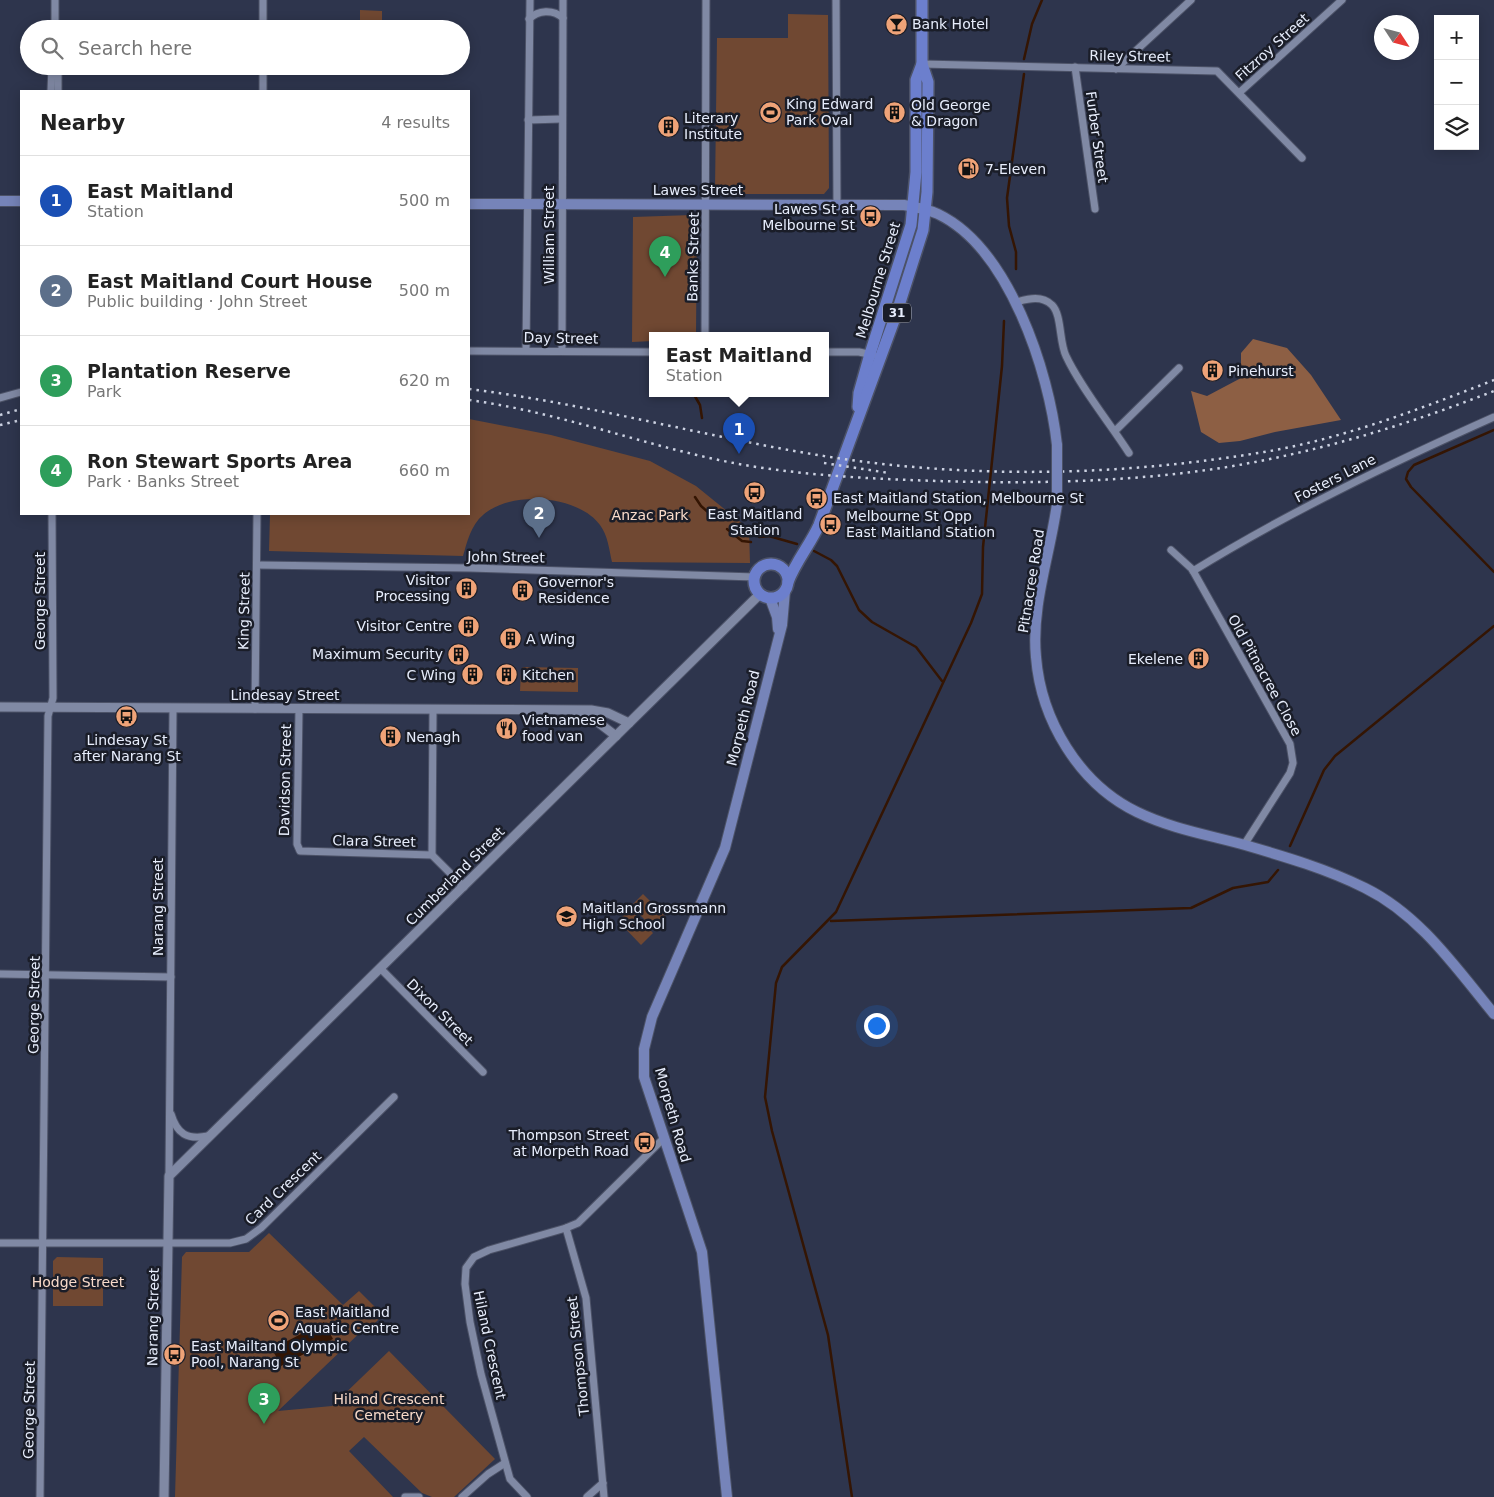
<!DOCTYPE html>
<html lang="en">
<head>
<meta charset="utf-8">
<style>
  :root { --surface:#fff; --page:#f6f6f6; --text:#222; --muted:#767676; --line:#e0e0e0; --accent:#7e5c49 }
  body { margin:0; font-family:"DejaVu Sans",sans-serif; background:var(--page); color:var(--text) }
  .controls { position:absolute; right:15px; top:15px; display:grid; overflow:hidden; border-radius:0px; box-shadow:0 2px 12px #0003 }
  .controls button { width:45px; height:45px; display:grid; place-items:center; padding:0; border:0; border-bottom:1px solid var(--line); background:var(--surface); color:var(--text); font:25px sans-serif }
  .compass { position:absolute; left:1374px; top:15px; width:45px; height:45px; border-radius:50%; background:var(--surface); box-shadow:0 2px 12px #0003; rotate:126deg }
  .you { position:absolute; left:876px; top:1025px; width:18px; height:18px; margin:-12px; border:4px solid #fff; border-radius:50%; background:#1a73e8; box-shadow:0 0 0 8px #1a73e833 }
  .badge { display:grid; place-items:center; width:32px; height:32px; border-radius:50%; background:var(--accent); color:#fff; font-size:16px; font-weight:700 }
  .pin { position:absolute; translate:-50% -41px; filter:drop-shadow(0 1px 2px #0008) }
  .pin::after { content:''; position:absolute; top:26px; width:18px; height:15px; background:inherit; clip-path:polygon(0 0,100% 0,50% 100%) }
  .popup { position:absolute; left:649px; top:332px; width:180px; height:65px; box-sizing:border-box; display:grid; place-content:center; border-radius:0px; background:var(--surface); filter:drop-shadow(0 1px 4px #0005); font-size:16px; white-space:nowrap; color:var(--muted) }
  .popup b { font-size:19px; color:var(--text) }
  .popup::after { content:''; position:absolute; left:50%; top:100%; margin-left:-10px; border:10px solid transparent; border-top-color:var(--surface) }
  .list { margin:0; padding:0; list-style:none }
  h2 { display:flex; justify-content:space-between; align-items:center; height:65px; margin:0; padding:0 20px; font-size:21px }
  h2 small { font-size:16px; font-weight:400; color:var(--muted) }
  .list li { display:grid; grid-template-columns:32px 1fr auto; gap:15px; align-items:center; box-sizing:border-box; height:90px; padding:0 20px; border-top:1px solid var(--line) }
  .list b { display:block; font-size:19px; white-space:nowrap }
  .list p { margin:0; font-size:16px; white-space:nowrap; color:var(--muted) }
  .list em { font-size:16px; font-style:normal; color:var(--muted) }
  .icon { flex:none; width:28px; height:28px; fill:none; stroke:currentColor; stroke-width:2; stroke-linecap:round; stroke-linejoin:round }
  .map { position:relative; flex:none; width:1494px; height:1497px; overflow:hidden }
  .search { position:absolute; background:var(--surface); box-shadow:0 2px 12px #0003; left:20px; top:20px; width:450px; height:55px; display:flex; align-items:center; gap:12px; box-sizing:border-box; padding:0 18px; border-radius:28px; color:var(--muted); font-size:19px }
  .panel { position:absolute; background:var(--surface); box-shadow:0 2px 12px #0003; left:20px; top:90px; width:450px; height:425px; border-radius:0px }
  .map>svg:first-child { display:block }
  .green { fill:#704832 }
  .forest { fill:#8d5f44 }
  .water { fill:#341503 }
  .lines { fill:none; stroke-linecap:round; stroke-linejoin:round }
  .stream { stroke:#341503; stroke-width:2.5 }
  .minor-casing { stroke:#4c5267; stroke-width:9 }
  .tertiary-casing { stroke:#4c5267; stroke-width:11 }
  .secondary-casing { stroke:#4c5267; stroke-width:12 }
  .primary-casing { stroke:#4c5267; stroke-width:14 }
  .minor { stroke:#8089a4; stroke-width:7 }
  .tertiary { stroke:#8089a4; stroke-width:9 }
  .secondary { stroke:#7684b9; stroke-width:10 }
  .primary { stroke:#6c7fcd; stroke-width:11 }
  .rail { stroke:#ccd2e2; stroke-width:2.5; stroke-dasharray:2.5 5; stroke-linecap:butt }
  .secondary-bridge-casing { stroke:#4c5267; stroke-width:12; stroke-linecap:butt }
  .secondary-bridge { stroke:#7684b9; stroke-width:10 }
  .labels { text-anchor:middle; stroke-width:5; stroke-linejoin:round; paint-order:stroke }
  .shield { fill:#1a1d28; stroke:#aaafbc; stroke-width:1 }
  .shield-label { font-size:12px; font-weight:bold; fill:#e7edfc }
  .poi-label { font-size:14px; fill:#e7edfc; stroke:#1a1d28; text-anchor:start }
  .street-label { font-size:14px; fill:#e7edfc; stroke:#1a1d28 }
  .park-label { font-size:14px; fill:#f9dbca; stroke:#1a1d28 }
</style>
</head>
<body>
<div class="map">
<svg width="1494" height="1497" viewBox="0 0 1494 1497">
  <rect width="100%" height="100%" fill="#2e354d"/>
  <g class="green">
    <polygon points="360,10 382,11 382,29 360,29"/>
    <polygon points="788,14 828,15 829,188 824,194 721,194 715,189 717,38 788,38"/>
    <polygon points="692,215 697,219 696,335 653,335 653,341 632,342 633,217"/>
    <path d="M469,419L551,435L650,461L696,486L749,529L750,563L612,562C609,549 608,536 600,525C578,495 511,490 483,515C471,525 467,542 463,556L269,551L270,514H469Z"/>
    <polygon points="523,667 578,668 578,692 520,691 521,670"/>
    <polygon points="643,894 666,917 654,929 631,906"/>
    <polygon points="630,909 653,933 641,945 618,921"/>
    <polygon points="269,1233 343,1305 359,1291 383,1315 371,1327 368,1325 278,1411 332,1406 389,1351 495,1459 454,1497 432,1497 422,1493 364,1437 349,1451 393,1497 175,1497 182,1257 186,1252 249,1252"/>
    <polygon points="57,1257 103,1258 103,1306 53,1306 53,1261"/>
  </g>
  <polygon class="forest" points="1253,339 1287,348 1311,375 1341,420 1275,432 1240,441 1219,443 1201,432 1191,391 1207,396 1241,378 1241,353"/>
  <polygon class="water" points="324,1322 333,1339 281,1366 272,1349"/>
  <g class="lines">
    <g class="stream">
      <polyline points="1024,59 1032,24 1042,0"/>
      <polyline points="1016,269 1016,252 1009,226 1007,198 1024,74"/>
      <polyline points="693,393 700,405 702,418"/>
      <polyline points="1494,430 1414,465 1408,472 1406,479 1411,487 1494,572"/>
      <polyline points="695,497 701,506 717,520"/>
      <polyline points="727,529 742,541 751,542"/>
      <polyline points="759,537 769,536 797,544"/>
      <polyline points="814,551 831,560 837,566 859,610 872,622 916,647 942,681"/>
      <polyline points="1290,846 1324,770 1335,756 1494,626"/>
      <polyline points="831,921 1191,908 1233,888 1268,882 1278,870"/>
      <polyline points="852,1497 828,1335 772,1131 765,1097 776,983 782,967 836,912 971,623 982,594 983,547 1002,366 1004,321"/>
    </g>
    <defs>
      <g id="minor">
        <polyline points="836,0 837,205"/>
        <path d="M529,19C538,10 553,9 563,18"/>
        <polyline points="55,29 55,0"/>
        <polyline points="263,29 263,0"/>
        <polyline points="922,64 1217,71 1302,158"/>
        <polyline points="1075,67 1095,209"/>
        <polyline points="1116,69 1191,0"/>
        <polyline points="51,91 52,66"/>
        <polyline points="58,91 58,66"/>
        <polyline points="263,91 263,66"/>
        <polyline points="1240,92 1342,0"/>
        <polyline points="528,120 561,119"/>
        <path d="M1016,302C1028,299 1041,295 1052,305C1062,315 1059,342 1066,356C1081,388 1109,422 1129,453"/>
        <polyline points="705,335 706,0"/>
        <polyline points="526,350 530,0"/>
        <polyline points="469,351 653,352"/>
        <polyline points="562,351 563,0"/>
        <polyline points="825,352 859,352 873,355"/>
        <polyline points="0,398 21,392"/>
        <polyline points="1115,431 1179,368"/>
        <polyline points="1171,550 1192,569 1290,744 1293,763 1290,773 1244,845"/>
        <polyline points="258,565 470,568 755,577"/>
        <path d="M1193,571C1289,512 1391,463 1494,417"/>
        <polyline points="255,709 257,514"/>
        <polyline points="299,709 297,844 300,851 432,855 464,887"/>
        <polyline points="432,855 433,710"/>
        <polyline points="381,969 483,1072"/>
        <polyline points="0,974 171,977"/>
        <path d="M171,1114C177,1134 187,1140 208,1136"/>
        <polyline points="169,1176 173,709"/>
        <polyline points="0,1243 230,1243 246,1239 261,1228 394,1097"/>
        <polyline points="40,1497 48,716 53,698 52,514"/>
        <polyline points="405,1497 419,1497"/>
        <polyline points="462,1497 488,1474 505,1463"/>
        <polyline points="527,1497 510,1479 481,1374 470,1322 465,1284 466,1268 474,1257 489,1250 566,1228"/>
        <polyline points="587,1497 603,1483"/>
        <polyline points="604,1497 586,1298 566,1228 578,1223 664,1138"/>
      </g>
      <g id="tertiary">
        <polyline points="0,707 591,710 608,713 629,723"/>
        <polyline points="576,713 595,720 616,736"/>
        <polyline points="164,1497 169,1176 760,594"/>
      </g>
      <g id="secondary">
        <polyline points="0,201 21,201"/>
        <path d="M469,204L904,205C916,207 927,209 938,214C1009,248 1049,371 1057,445"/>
        <path d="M1057,504C1050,555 1031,606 1036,657C1041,720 1079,784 1137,812C1172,829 1209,835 1245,845C1286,857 1327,869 1365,888C1420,915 1456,968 1494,1014"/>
        <polyline points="770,598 777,617 778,629"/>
        <polyline points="727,1497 702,1252 644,1077 644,1049 652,1017 725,848 782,625 785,591"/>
      </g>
      <g id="primary">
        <polyline points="858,407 859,393 870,354 911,225 916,172 916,80 922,64 922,0"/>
        <circle cx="771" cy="581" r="17"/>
        <path d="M788,582C796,561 810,545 819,525L896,315L923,230L927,192L928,82L922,64"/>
      </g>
    </defs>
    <use href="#minor" class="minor-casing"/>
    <use href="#tertiary" class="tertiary-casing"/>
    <use href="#secondary" class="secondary-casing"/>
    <use href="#primary" class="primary-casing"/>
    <use href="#minor" class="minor"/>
    <use href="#tertiary" class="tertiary"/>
    <use href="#secondary" class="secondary"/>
    <use href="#primary" class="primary"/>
    <g class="rail">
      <path d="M469,389C590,404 709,438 830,457C973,479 1121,476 1264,452C1342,439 1420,409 1494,380"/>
      <path d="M469,400C565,413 655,450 750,466C813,476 875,479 938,481C1033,484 1128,482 1221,468C1315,453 1407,425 1494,391"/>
      <polyline points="0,415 21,409"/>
      <polyline points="0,425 21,420"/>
      <polyline points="824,463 889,473"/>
    </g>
    <defs>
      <polyline id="secondary-bridge" points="1057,504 1057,445"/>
    </defs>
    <use href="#secondary-bridge" class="secondary-bridge-casing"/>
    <use href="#secondary-bridge" class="secondary-bridge"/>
  </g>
  <defs>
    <symbol id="bar-disc" viewBox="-11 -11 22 22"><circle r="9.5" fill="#efa378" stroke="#1a1d28"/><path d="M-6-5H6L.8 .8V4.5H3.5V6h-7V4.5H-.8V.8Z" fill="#111"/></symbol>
    <symbol id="stadium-disc" viewBox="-11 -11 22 22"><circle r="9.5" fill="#efa378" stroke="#1a1d28"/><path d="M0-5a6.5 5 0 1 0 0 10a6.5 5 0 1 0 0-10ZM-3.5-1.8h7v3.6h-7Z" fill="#111"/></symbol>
    <symbol id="building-disc" viewBox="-11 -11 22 22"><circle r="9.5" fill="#efa378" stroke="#1a1d28"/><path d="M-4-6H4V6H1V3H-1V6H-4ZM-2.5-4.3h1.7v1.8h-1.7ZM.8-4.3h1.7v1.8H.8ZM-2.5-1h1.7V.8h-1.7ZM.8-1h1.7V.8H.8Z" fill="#111"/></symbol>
    <symbol id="fuel-disc" viewBox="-11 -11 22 22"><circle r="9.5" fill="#efa378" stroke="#1a1d28"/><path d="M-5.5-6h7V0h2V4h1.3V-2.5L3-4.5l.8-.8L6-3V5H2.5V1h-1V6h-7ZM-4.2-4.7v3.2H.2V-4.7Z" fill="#111"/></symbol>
    <symbol id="bus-disc" viewBox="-11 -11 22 22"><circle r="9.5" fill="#efa378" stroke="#1a1d28"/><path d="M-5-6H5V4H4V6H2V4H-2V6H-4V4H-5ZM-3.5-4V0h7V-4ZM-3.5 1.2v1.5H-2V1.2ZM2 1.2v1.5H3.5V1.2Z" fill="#111"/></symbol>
    <symbol id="restaurant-disc" viewBox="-11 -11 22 22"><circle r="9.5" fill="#efa378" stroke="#1a1d28"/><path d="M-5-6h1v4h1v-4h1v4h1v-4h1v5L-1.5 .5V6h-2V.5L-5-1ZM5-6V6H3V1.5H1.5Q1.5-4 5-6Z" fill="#111"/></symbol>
    <symbol id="school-disc" viewBox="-11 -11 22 22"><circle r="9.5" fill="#efa378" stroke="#1a1d28"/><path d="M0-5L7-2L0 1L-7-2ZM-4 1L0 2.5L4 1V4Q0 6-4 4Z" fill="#111"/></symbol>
  </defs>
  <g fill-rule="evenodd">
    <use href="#bar-disc" x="884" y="12" width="25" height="25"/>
    <use href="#stadium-disc" x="758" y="100" width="25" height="25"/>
    <use href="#building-disc" x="882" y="100" width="25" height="25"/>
    <use href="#building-disc" x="656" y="114" width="25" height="25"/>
    <use href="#fuel-disc" x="956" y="156" width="25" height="25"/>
    <use href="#bus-disc" x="858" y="204" width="25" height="25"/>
    <use href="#building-disc" x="1200" y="358" width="25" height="25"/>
    <use href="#bus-disc" x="742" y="480" width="25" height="25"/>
    <use href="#bus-disc" x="804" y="486" width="25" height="25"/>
    <use href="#bus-disc" x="818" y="512" width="25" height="25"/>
    <use href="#building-disc" x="454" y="576" width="25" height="25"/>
    <use href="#building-disc" x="510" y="578" width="25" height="25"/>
    <use href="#building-disc" x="456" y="614" width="25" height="25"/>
    <use href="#building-disc" x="498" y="626" width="25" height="25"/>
    <use href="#building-disc" x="446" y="642" width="25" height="25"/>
    <use href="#building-disc" x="1186" y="646" width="25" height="25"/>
    <use href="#building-disc" x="460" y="662" width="25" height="25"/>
    <use href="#building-disc" x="494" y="662" width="25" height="25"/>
    <use href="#bus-disc" x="114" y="704" width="25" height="25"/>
    <use href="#restaurant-disc" x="494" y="716" width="25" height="25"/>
    <use href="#building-disc" x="378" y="724" width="25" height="25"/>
    <use href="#school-disc" x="554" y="904" width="25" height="25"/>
    <use href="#bus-disc" x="632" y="1130" width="25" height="25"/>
    <use href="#stadium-disc" x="266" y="1308" width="25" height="25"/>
    <use href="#bus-disc" x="162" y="1342" width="25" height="25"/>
  </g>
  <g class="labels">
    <rect class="shield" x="883" y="303.5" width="28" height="19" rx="4"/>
    <g class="shield-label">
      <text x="897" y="317">31</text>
    </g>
    <g class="poi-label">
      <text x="912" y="29">Bank Hotel</text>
      <text x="786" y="109">King Edward<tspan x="786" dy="16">Park Oval</tspan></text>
      <text x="911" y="110">Old George<tspan x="911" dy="16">&amp; Dragon</tspan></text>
      <text x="684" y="123">Literary<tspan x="684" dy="16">Institute</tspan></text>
      <text x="985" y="174">7-Eleven</text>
      <text x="855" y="214" text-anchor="end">Lawes St at<tspan x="855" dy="16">Melbourne St</tspan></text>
      <text x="1228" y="376">Pinehurst</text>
      <text x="833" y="503">East Maitland Station, Melbourne St</text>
      <text x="755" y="519" text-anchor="middle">East Maitland<tspan x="755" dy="16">Station</tspan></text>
      <text x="846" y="521">Melbourne St Opp<tspan x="846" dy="16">East Maitland Station</tspan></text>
      <text x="450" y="585" text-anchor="end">Visitor<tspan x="450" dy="16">Processing</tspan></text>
      <text x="538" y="587">Governor's<tspan x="538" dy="16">Residence</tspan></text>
      <text x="452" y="631" text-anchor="end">Visitor Centre</text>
      <text x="526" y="644">A Wing</text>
      <text x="443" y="659" text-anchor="end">Maximum Security</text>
      <text x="1183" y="664" text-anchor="end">Ekelene</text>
      <text x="456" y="680" text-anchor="end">C Wing</text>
      <text x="522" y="680">Kitchen</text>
      <text x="522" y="725">Vietnamese<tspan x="522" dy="16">food van</tspan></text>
      <text x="406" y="742">Nenagh</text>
      <text x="127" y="745" text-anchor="middle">Lindesay St<tspan x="127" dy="16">after Narang St</tspan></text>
      <text x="582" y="913">Maitland Grossmann<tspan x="582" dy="16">High School</tspan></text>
      <text x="629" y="1140" text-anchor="end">Thompson Street<tspan x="629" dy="16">at Morpeth Road</tspan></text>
      <text x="295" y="1317">East Maitland<tspan x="295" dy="16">Aquatic Centre</tspan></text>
      <text x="191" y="1351">East Mailtand Olympic<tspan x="191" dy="16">Pool, Narang St</tspan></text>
    </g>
    <g class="street-label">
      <text transform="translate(1272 47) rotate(-42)" y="5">Fitzroy Street</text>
      <text transform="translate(1130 56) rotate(1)" y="5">Riley Street</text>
      <text transform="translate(1097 137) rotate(82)" y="5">Furber Street</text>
      <text x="698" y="195">Lawes Street</text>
      <text transform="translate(549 235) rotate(-90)" y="5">William Street</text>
      <text transform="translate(693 257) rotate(-89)" y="5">Banks Street</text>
      <text transform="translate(878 280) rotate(-73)" y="5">Melbourne Street</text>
      <text transform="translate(561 338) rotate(1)" y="5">Day Street</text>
      <text transform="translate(1335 478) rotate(-27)" y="5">Fosters Lane</text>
      <text transform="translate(506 557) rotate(1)" y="5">John Street</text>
      <text transform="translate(1031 581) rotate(-81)" y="5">Pitnacree Road</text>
      <text transform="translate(40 601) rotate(-90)" y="5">George Street</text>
      <text transform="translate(244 611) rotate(-89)" y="5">King Street</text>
      <text transform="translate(1265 675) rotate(61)" y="5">Old Pitnacree Close</text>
      <text x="285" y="700">Lindesay Street</text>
      <text transform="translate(743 718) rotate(-76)" y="5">Morpeth Road</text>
      <text transform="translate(285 780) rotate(-89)" y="5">Davidson Street</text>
      <text transform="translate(374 841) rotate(1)" y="5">Clara Street</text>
      <text transform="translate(455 876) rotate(-45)" y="5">Cumberland Street</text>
      <text transform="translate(158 907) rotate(-90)" y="5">Narang Street</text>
      <text transform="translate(34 1005) rotate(-89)" y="5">George Street</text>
      <text transform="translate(440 1012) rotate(45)" y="5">Dixon Street</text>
      <text transform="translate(673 1115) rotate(74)" y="5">Morpeth Road</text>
      <text transform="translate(283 1188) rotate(-44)" y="5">Card Crescent</text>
      <text transform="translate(153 1317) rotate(-89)" y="5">Narang Street</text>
      <text transform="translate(490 1345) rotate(78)" y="5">Hiland Crescent</text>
      <text transform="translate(578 1356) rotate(-96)" y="5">Thompson Street</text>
      <text transform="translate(29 1410) rotate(-89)" y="5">George Street</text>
    </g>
    <g class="park-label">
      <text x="650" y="520">Anzac Park</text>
      <text x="78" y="1287">Hodge Street</text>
      <text x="389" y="1404">Hiland Crescent<tspan x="389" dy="16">Cemetery</tspan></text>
    </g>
  </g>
</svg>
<div class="controls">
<button>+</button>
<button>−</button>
<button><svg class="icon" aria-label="layers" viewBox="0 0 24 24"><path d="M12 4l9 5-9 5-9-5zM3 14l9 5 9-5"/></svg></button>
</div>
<svg class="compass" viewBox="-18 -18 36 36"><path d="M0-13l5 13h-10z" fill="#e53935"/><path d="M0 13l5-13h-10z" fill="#767676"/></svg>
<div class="you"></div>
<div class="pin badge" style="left:739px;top:454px;background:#1a4fb4">1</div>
<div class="popup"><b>East Maitland</b>Station</div>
<div class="pin badge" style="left:539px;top:538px;background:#5c6f8a">2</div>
<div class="pin badge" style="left:264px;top:1424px;background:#2e9e5b">3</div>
<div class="pin badge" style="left:665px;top:277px;background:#2e9e5b">4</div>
<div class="search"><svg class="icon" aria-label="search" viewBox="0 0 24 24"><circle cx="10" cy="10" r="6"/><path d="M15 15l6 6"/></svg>Search here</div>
<section class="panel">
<h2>Nearby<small>4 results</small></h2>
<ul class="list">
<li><span class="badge" style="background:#1a4fb4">1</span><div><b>East Maitland</b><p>Station</p></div><em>500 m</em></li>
<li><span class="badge" style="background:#5c6f8a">2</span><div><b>East Maitland Court House</b><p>Public building · John Street</p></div><em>500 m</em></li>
<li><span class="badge" style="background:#2e9e5b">3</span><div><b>Plantation Reserve</b><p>Park</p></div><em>620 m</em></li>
<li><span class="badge" style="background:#2e9e5b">4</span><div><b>Ron Stewart Sports Area</b><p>Park · Banks Street</p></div><em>660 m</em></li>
</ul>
</section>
</div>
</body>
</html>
